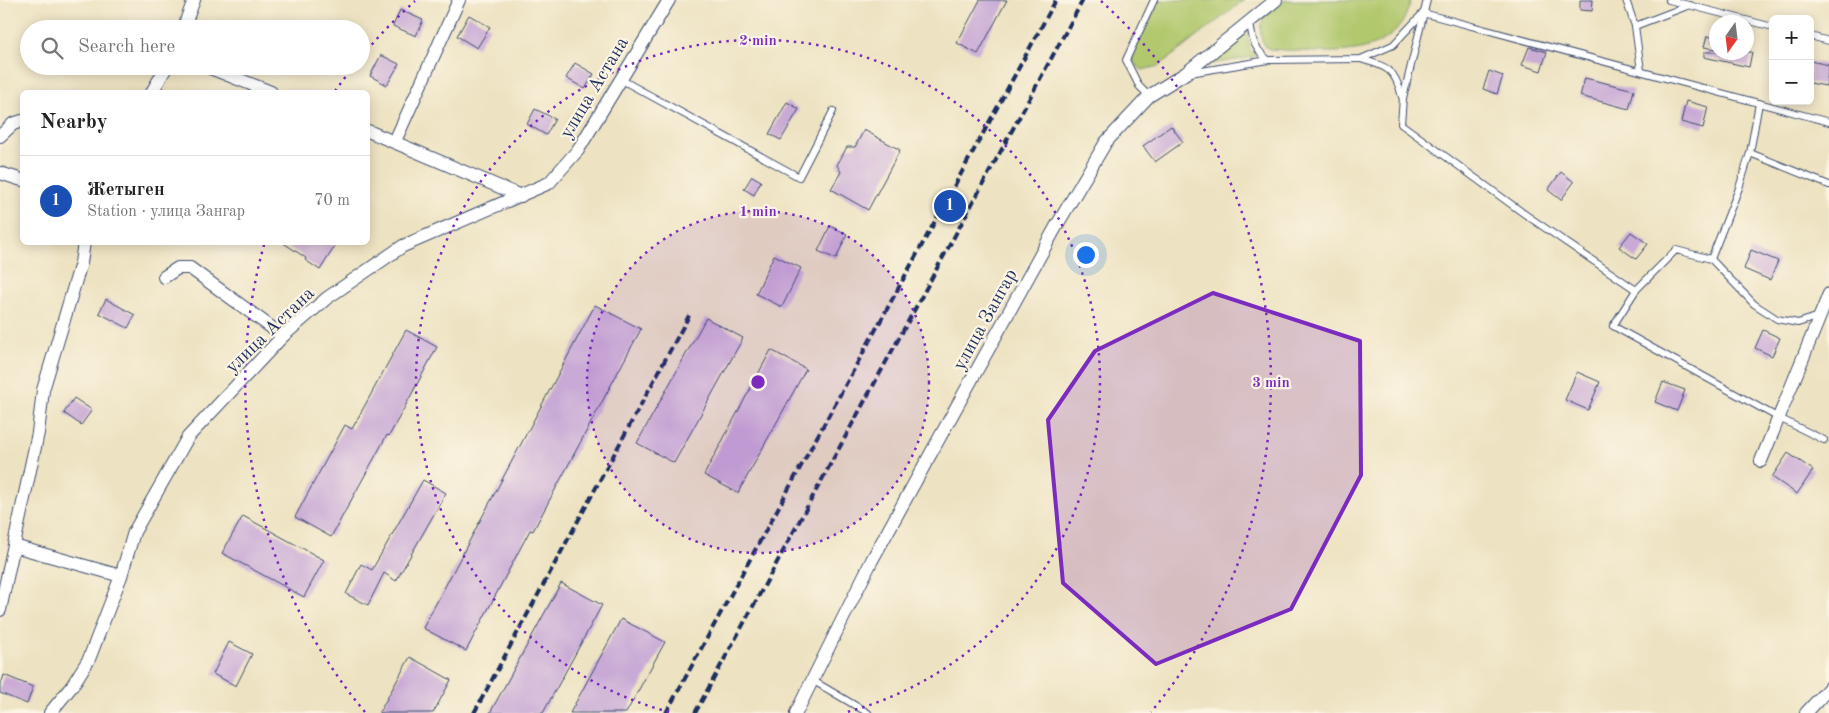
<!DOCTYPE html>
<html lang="en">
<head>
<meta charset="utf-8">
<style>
  :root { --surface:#fff; --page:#f2f2f2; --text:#222; --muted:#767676; --line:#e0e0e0; --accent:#0f766e }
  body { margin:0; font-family:"Old Standard TT",serif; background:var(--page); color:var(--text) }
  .controls { position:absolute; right:15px; top:15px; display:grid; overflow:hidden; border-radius:8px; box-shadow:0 2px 12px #0003 }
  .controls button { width:45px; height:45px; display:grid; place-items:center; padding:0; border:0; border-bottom:1px solid var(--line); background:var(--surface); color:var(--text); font:25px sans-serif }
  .compass { position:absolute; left:1709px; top:15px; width:45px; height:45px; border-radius:50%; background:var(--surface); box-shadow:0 2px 12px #0003; rotate:194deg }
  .you { position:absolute; left:1085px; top:254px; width:18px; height:18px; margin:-12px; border:4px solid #fff; border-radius:50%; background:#1a73e8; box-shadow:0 0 0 8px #1a73e833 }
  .badge { display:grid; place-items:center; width:32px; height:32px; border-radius:50%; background:var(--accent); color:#fff; font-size:16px; font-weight:700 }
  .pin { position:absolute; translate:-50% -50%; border:2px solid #fff; box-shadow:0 1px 5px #0006 }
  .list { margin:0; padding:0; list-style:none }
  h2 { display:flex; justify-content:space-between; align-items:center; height:65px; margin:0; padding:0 20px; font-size:21px }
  h2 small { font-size:16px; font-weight:400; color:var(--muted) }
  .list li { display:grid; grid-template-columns:32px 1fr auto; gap:15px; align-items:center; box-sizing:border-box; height:90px; padding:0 20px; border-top:1px solid var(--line) }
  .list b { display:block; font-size:19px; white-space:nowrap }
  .list p { margin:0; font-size:16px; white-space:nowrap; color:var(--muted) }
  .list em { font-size:16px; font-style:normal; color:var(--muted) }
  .icon { flex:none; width:28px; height:28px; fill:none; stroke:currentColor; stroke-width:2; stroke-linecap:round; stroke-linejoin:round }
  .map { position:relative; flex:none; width:1829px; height:713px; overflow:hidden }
  .search { position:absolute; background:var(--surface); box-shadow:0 2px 12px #0003; left:20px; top:20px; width:350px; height:55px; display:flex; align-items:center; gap:12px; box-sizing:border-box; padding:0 18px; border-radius:28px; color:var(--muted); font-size:19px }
  .panel { position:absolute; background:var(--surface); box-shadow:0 2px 12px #0003; left:20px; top:90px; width:350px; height:155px; border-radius:8px }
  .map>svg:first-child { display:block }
  .green { fill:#b1c86d; stroke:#667c66 }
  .building { fill:#c9aad6 }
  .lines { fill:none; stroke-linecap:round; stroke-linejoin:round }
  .lane-casing { stroke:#3a4a6d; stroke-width:8 }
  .street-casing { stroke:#3a4a6d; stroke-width:14 }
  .lane { stroke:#fff; stroke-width:6 }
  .street { stroke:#fff; stroke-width:12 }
  .rail { stroke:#1b2f5e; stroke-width:4; stroke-dasharray:8 4; stroke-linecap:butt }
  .marked { fill:#7b2cbf; fill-opacity:0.2; stroke:#7b2cbf; stroke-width:4; stroke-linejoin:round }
  .ring { fill:none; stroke:#7b2cbf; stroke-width:2.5; stroke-dasharray:2.5 5 }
  .labels { text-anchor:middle; stroke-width:4.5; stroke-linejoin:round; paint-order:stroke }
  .street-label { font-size:19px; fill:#1b2f5e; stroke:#fcf5e5 }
  .centre { fill:#7b2cbf; stroke:#fcf5e5; stroke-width:2.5 }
  .ring-label { font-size:15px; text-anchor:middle; font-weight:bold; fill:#7b2cbf; stroke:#fcf5e5; stroke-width:4.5; stroke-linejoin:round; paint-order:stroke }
</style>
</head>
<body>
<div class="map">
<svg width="1829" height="713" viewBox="0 0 1829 713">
  <rect width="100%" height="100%" fill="#fcf5e5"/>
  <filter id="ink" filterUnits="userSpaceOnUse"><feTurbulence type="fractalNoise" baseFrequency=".02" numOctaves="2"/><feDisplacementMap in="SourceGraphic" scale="10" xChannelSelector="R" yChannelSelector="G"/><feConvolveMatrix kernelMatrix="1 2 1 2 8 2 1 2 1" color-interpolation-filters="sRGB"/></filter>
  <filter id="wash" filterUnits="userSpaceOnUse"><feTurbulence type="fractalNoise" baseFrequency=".0096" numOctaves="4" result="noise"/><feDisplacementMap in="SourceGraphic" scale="20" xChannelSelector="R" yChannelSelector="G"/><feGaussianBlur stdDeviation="1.12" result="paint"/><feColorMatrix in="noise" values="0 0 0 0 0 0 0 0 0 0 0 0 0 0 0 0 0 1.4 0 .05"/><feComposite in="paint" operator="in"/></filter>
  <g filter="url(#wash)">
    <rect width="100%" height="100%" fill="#ede2c1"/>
    <g class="green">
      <polygon points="1160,0 1244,0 1159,66 1142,70 1134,63 1132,56"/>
      <path d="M1285,0H1411C1409,7 1406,15 1403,21C1378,63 1311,51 1270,49L1264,46C1254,19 1266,15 1285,0Z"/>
      <polygon points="1247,28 1250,50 1258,56 1207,65"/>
    </g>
    <g id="blocks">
      <g class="building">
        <polygon points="980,0 1007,0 978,54 957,43"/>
        <polygon points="1580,0 1593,0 1592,11 1580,10"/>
        <polygon points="400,10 423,20 416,36 393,26"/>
        <polygon points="469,15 490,27 477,48 457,36"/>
        <polygon points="1707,36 1716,38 1716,49 1704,47"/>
        <polygon points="1529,47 1547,52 1541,71 1522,65"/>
        <polygon points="1704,52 1752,52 1749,67 1704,57"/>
        <polygon points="381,55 399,64 387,85 370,76"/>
        <polygon points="1810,61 1829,65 1826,86 1810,83"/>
        <polygon points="575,63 594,74 585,89 566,78"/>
        <polygon points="1489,71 1503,76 1497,94 1483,89"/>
        <polygon points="1585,78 1634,90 1629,109 1580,96"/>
        <polygon points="1686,101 1708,107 1703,128 1681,122"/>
        <polygon points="787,102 799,109 781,140 769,134"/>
        <polygon points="535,109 555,119 546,135 527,124"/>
        <polygon points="1171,126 1183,142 1155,162 1143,146"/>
        <polygon points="864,130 900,150 868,210 831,189 841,172 837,165 847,147 855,147"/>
        <polygon points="1561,172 1574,182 1561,200 1548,190"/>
        <polygon points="752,176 761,181 754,195 744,189"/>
        <polygon points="830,226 847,234 836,259 818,251"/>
        <polygon points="1631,232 1648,244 1636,259 1619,247"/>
        <polygon points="282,242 328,242 335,246 320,270 305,260 306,258"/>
        <polygon points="1751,250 1778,261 1770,280 1744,269"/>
        <polygon points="774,255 801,268 782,307 756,294"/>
        <polygon points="106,299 135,315 128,328 99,313"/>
        <polygon points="595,305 641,329 533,531 530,530 466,651 423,628"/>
        <polygon points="706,318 743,338 674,463 637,443"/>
        <polygon points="406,330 437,347 389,436 387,435 331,537 295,517 345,425 352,429"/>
        <polygon points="1763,330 1780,338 1772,356 1755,348"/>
        <polygon points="771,350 806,369 738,493 704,475"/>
        <polygon points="1577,372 1600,382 1588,410 1565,400"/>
        <polygon points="1663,382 1685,390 1677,411 1655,402"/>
        <polygon points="74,398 92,410 81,425 64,413"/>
        <polygon points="1788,453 1813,470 1797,494 1772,477"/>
        <polygon points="423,480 446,493 396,581 384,573 368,605 346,594 361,564 372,570"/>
        <polygon points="243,516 324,560 304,597 222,553"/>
        <polygon points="561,583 602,605 543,713 490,713"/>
        <polygon points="621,619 665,642 626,713 570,713"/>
        <polygon points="229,642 252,654 236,686 213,674"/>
        <polygon points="410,657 451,680 433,713 379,713"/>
        <polygon points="4,675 33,687 27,704 0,693 0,687"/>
      </g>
    </g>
  </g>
  <g filter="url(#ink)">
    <use href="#blocks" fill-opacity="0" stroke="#3a4a6d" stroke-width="1"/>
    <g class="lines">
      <defs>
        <g id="lane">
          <polyline points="1427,0 1403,98 1401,124 1526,215 1636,290 1613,326 1777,417 1824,440"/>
          <polyline points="1626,0 1635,26 1641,71"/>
          <polyline points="1669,0 1773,27"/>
          <path d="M1250,21C1252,40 1253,47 1268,60"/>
          <polyline points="1635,26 1690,5"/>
          <polyline points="1810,36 1829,41"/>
          <path d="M1361,59C1388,67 1395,69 1402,97"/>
          <polyline points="1190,73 1268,60 1361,59 1393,45 1423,13 1829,122"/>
          <polyline points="620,79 799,177 833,111"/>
          <polyline points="1149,96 1139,86 1126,60 1154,0"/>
          <polyline points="1750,153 1829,185"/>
          <polyline points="1711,259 1739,188 1750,153 1759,103"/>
          <polyline points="1636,290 1676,250 1711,259 1754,304 1777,319 1798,323 1819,316"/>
          <polyline points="812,680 868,713"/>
        </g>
        <g id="street">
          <polyline points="183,29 194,0"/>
          <polyline points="205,66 271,92"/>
          <polyline points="152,92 167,66"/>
          <polyline points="368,131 521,196"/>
          <polyline points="0,136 13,124 22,121"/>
          <polyline points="395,141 459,0"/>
          <polyline points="0,173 22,180"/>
          <polyline points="164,277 178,268 190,268 283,336"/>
          <polyline points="1761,461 1829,294"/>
          <polyline points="14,546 121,576"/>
          <polyline points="0,610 38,433 43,390 81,263 84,242"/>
          <polyline points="50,713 72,686 89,659 121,576 134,532 188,437 283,336 327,298 403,246 549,183 578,150 669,0"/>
          <polyline points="796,713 872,560 1057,225 1106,142 1149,96 1186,73 1276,0"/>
          <polyline points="1806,713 1829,688"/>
        </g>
      </defs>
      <use href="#lane" class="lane-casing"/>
      <use href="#street" class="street-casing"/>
      <use href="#lane" class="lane"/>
      <use href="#street" class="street"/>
      <g class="rail">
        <polyline points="474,713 691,312"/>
        <polyline points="666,713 1056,0"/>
        <polyline points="695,713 1083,0"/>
      </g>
    </g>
  </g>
  <path class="marked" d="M1213,293L1360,341L1361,475L1291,609L1156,664L1063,583L1048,420L1095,351Z"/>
  <circle cx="758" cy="382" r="171" fill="#7b2cbf" fill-opacity=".12"/>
  <g class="ring">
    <circle cx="758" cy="382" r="171"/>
    <path d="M669 712A342 342 0 1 1 847 712"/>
    <path d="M365 712A513 513 0 0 1 264 245M335 91A513 513 0 0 1 351 70M362 56A513 513 0 0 1 415 1M1101 1A513 513 0 0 1 1151 712"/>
  </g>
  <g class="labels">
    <g class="street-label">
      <text transform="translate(593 87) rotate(-59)" y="7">улица Астана</text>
      <text transform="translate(984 319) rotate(-61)" y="7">улица Зангар</text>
      <text transform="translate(269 329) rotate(-44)" y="7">улица Астана</text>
    </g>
  </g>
  <circle cx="758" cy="382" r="8" class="centre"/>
  <g class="ring-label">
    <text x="758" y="45">2 min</text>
    <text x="758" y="216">1 min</text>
    <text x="1271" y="387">3 min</text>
  </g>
</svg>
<div class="controls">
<button>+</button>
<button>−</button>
</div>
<svg class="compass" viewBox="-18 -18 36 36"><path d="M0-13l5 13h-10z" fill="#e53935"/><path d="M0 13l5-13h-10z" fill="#767676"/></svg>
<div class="you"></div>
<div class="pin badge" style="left:950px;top:206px;background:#1a4fb4">1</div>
<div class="search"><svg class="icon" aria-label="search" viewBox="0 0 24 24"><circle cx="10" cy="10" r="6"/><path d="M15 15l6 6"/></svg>Search here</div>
<section class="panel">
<h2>Nearby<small></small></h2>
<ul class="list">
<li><span class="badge" style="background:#1a4fb4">1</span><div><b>Жетыген</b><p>Station · улица Зангар</p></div><em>70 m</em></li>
</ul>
</section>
</div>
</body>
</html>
